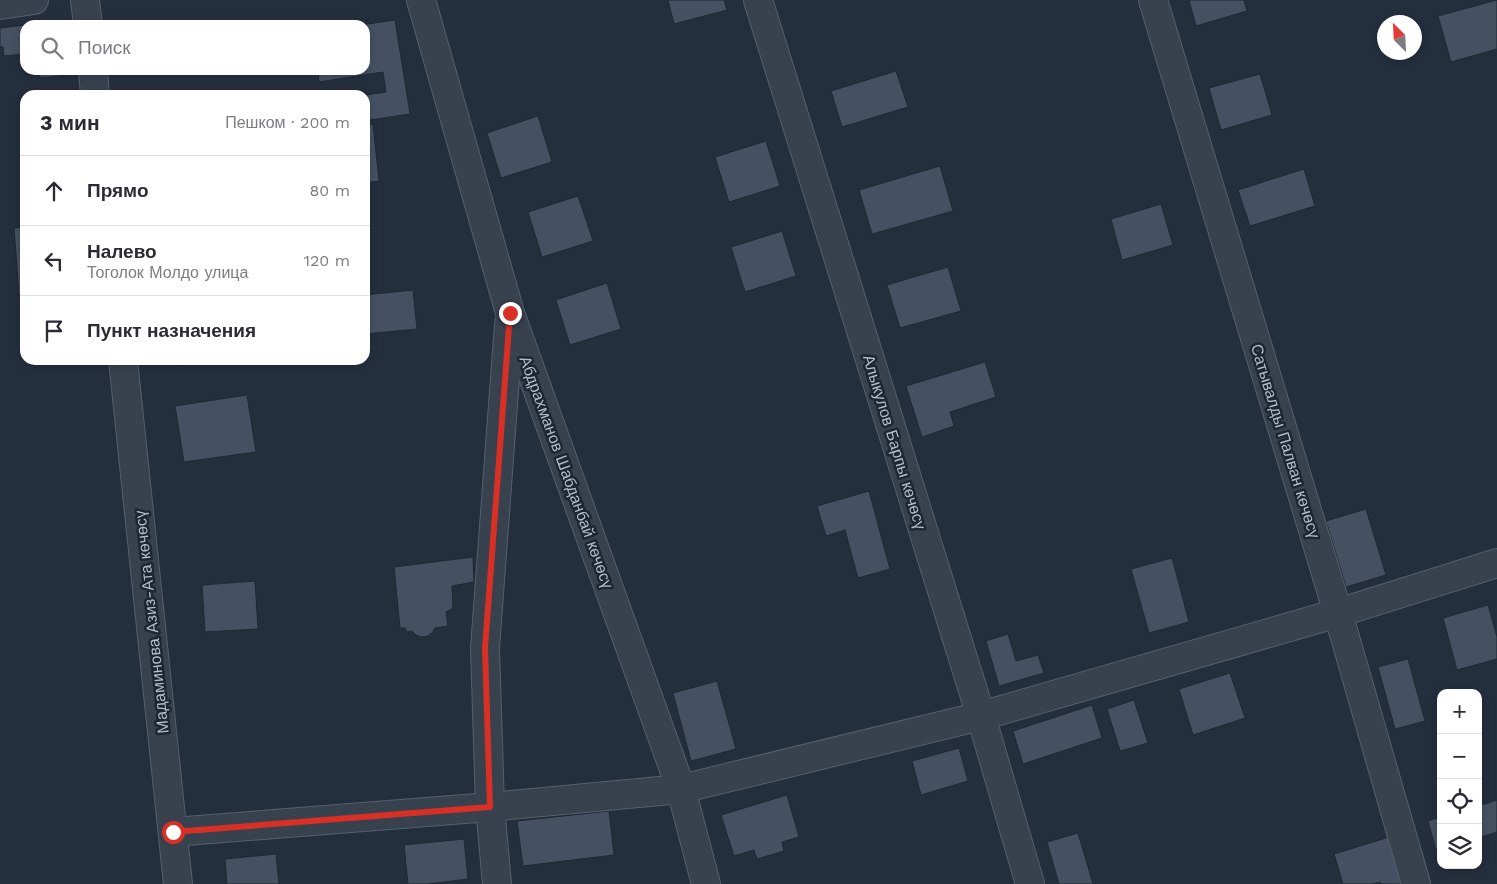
<!DOCTYPE html>
<html lang="ru">
<head>
<meta charset="utf-8">
<style>
  :root { --surface:#fff; --page:#f2f2f3; --text:#2b2b33; --muted:#7c7c81; --line:#e1e1e2 }
  body { margin:0; font-family:"Work Sans",sans-serif; background:var(--page); color:var(--text) }
  .controls { position:absolute; right:15px; bottom:15px; display:grid; overflow:hidden; border-radius:10px; box-shadow:0 2px 8px #0003 }
  .controls button { width:45px; height:45px; display:grid; place-items:center; padding:0; border:0; border-bottom:1px solid var(--line); background:var(--surface); color:var(--text); font:25px sans-serif }
  .compass { position:absolute; left:1377px; top:15px; width:45px; height:45px; border-radius:50%; background:var(--surface); box-shadow:0 2px 8px #0003; rotate:336deg }
  .stop { position:absolute; width:15px; height:15px; margin:-11px; border:4px solid #d93025; border-radius:50%; background:#fff }
  .stop.end { background:#d93025; border-color:#fff; box-shadow:0 1px 5px #0008 }
  .list { margin:0; padding:0; list-style:none }
  h2 { display:flex; justify-content:space-between; align-items:center; height:65px; margin:0; padding:0 20px; font-size:21px }
  h2 small { font-size:16px; font-weight:400; color:var(--muted) }
  .list li { display:grid; grid-template-columns:32px 1fr auto; gap:15px; align-items:center; box-sizing:border-box; height:70px; padding:0 20px; border-top:1px solid var(--line) }
  .list b { display:block; font-size:19px; white-space:nowrap }
  .list p { margin:0; font-size:16px; white-space:nowrap; color:var(--muted) }
  .list em { font-size:16px; font-style:normal; color:var(--muted) }
  .icon { flex:none; width:28px; height:28px; fill:none; stroke:currentColor; stroke-width:2; stroke-linecap:round; stroke-linejoin:round }
  .map { position:relative; flex:none; width:1497px; height:884px; overflow:hidden }
  .search { position:absolute; background:var(--surface); box-shadow:0 2px 8px #0003; left:20px; top:20px; width:350px; height:55px; display:flex; align-items:center; gap:12px; box-sizing:border-box; padding:0 18px; border-radius:15px; color:var(--muted); font-size:19px }
  .panel { position:absolute; background:var(--surface); box-shadow:0 2px 8px #0003; left:20px; top:90px; width:350px; height:275px; border-radius:15px }
  .map>svg:first-child { display:block }
  .building { fill:#455162; stroke:#1f2835 }
  .lines { fill:none; stroke-linecap:round; stroke-linejoin:round }
  .minor-casing { stroke:#565f6c; stroke-width:30 }
  .minor { stroke:#38414e; stroke-width:28 }
  .route { stroke:#d93025; stroke-width:6 }
  .labels { text-anchor:middle; stroke-width:5; stroke-linejoin:round; paint-order:stroke }
  .street-label { font-size:16px; fill:#b4bcc9; stroke:#1d2633 }
</style>
</head>
<body>
<div class="map">
<svg width="1497" height="884" viewBox="0 0 1497 884">
  <rect width="100%" height="100%" fill="#242f3e"/>
  <g class="building">
    <polygon points="668,0 724,0 727,10 674,24"/>
    <polygon points="1189,0 1244,0 1247,11 1196,26"/>
    <polygon points="1497,0 1497,49 1451,62 1438,16"/>
    <polygon points="395,20 410,114 370,120 366,95 386,92 383,72 319,82 318,70 365,70 365,25 361,25"/>
    <polygon points="64,21 64,25 27,25"/>
    <polygon points="25,25 25,54 4,56 3,47 0,47 0,28"/>
    <polygon points="39,70 69,70 69,75 40,78"/>
    <polygon points="896,71 908,107 842,127 831,91"/>
    <polygon points="1260,74 1272,115 1221,130 1209,88"/>
    <polygon points="538,116 552,162 501,178 487,133"/>
    <polygon points="373,124 379,181 365,183 365,125"/>
    <polygon points="766,141 780,186 729,202 715,157"/>
    <polygon points="940,166 953,211 872,234 859,190"/>
    <polygon points="1304,169 1315,206 1250,226 1238,190"/>
    <polygon points="578,196 593,241 542,257 528,212"/>
    <polygon points="1161,204 1173,245 1122,260 1111,219"/>
    <polygon points="25,227 25,295 19,295 14,228"/>
    <polygon points="782,231 796,276 745,292 731,247"/>
    <polygon points="948,267 961,311 900,328 887,285"/>
    <polygon points="607,283 621,329 570,345 556,300"/>
    <polygon points="413,290 417,329 365,334 365,295"/>
    <polygon points="168,360 222,360 222,361 169,366"/>
    <polygon points="985,362 996,397 950,412 954,426 922,437 906,386"/>
    <polygon points="247,395 256,452 184,462 175,406"/>
    <polygon points="869,491 890,569 858,578 845,530 826,536 817,506"/>
    <polygon points="1366,509 1386,575 1346,587 1326,521"/>
    <polygon points="473,557 474,582 452,586 453,608 446,612 448,626 435,628 432,633 428,636 421,637 416,635 412,631 407,632 405,628 400,628 394,567"/>
    <polygon points="1172,558 1189,622 1149,633 1131,569"/>
    <polygon points="255,581 258,629 205,632 202,585"/>
    <polygon points="1488,605 1497,637 1497,659 1457,670 1443,618"/>
    <polygon points="1008,634 1016,661 1038,655 1044,673 999,686 986,641"/>
    <polygon points="1408,659 1425,721 1395,729 1378,667"/>
    <polygon points="1230,673 1245,718 1193,735 1179,689"/>
    <polygon points="717,681 736,749 691,761 673,693"/>
    <polygon points="1134,700 1148,743 1120,751 1107,709"/>
    <polygon points="1092,705 1102,738 1023,764 1013,731"/>
    <polygon points="959,748 968,781 921,795 912,761"/>
    <polygon points="787,795 799,837 782,842 784,851 757,859 754,850 734,856 721,815"/>
    <polygon points="1497,800 1497,832 1478,838 1478,806"/>
    <polygon points="609,811 614,855 523,866 517,821"/>
    <polygon points="1441,817 1441,849 1436,850 1428,821"/>
    <polygon points="1078,833 1093,884 1059,884 1047,842"/>
    <polygon points="1389,837 1403,884 1381,884 1380,882 1372,884 1343,884 1334,854"/>
    <polygon points="464,839 468,879 427,884 408,884 404,845"/>
    <polygon points="276,854 279,884 227,884 225,859"/>
  </g>
  <g class="lines">
    <defs>
      <g id="minor">
        <polyline points="85,0 88,25"/>
        <polyline points="421,0 510,313 681,789 706,884"/>
        <polyline points="758,0 981,716 1030,884"/>
        <polyline points="1153,0 1338,613 1416,884"/>
        <polyline points="0,5 34,0"/>
        <polyline points="93,70 95,95"/>
        <polyline points="123,360 178,884"/>
        <polyline points="173,832 490,807 681,789 981,716 1338,613 1497,563"/>
        <polyline points="497,884 490,807 485,648 509,324"/>
      </g>
    </defs>
    <use href="#minor" class="minor-casing"/>
    <use href="#minor" class="minor"/>
  </g>
  <g class="lines">
    <polyline class="route" points="173,832 490,807 485,648 510,313"/>
  </g>
  <g class="labels">
    <g class="street-label">
      <text transform="translate(1286 441) rotate(73)" y="6">Сатывалды Палван көчөсү</text>
      <text transform="translate(895 442) rotate(73)" y="6">Алыкулов Барпы көчөсү</text>
      <text transform="translate(567 472) rotate(70)" y="6">Абдрахманов Шабданбай көчөсү</text>
      <text transform="translate(151 622) rotate(-96)" y="6">Мадаминова Азиз-Ата көчөсү</text>
    </g>
  </g>
</svg>
<div class="controls">
<button>+</button>
<button>−</button>
<button><svg class="icon" aria-label="locate" viewBox="0 0 24 24"><circle cx="12" cy="12" r="6"/><path d="M12 2v4M12 18v4M2 12h4M18 12h4"/></svg></button>
<button><svg class="icon" aria-label="layers" viewBox="0 0 24 24"><path d="M12 4l9 5-9 5-9-5zM3 14l9 5 9-5"/></svg></button>
</div>
<svg class="compass" viewBox="-18 -18 36 36"><path d="M0-13l5 13h-10z" fill="#e53935"/><path d="M0 13l5-13h-10z" fill="#7c7c81"/></svg>
<div class="stop" style="left:173px;top:832px"></div>
<div class="stop end" style="left:510px;top:313px"></div>
<div class="search"><svg class="icon" aria-label="search" viewBox="0 0 24 24"><circle cx="10" cy="10" r="6"/><path d="M15 15l6 6"/></svg>Поиск</div>
<section class="panel">
<h2>3 мин<small>Пешком · 200 m</small></h2>
<ul class="list">
<li><svg class="icon" aria-label="ahead" viewBox="0 0 24 24"><path d="M12 20V5M6 11l6-6 6 6"/></svg><div><b>Прямо</b></div><em>80 m</em></li>
<li><svg class="icon" aria-label="left" viewBox="0 0 24 24"><path d="M17 20v-9H6M10 6l-5 5 5 5"/></svg><div><b>Налево</b><p>Тоголок Молдо улица</p></div><em>120 m</em></li>
<li><svg class="icon" aria-label="arrive" viewBox="0 0 24 24"><path d="M6 21V4h12l-3 4 3 4H6"/></svg><div><b>Пункт назначения</b></div></li>
</ul>
</section>
</div>
</body>
</html>
